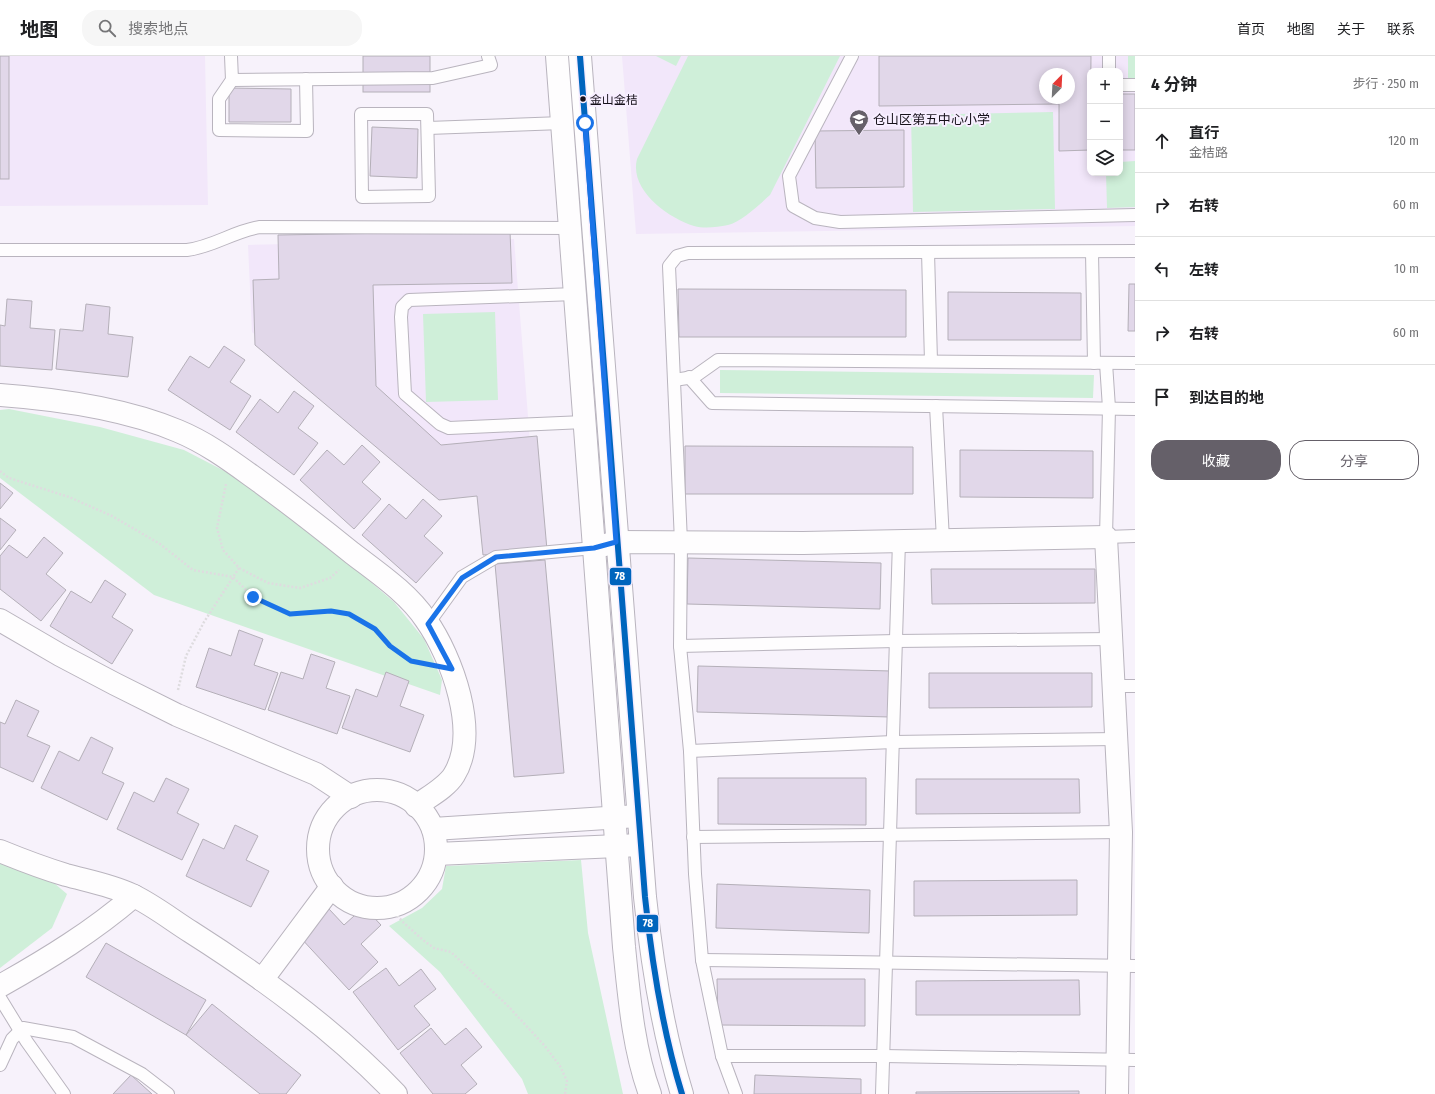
<!DOCTYPE html>
<html lang="zh">
<head>
<meta charset="utf-8">
<style>
  :root { --surface:#fff; --page:#f6f6f6; --text:#202124; --muted:#757577; --line:#e0e0e0; --accent:#656069 }
  body { margin:0; font-family:"Fira Sans Condensed","Noto Sans SC",sans-serif; background:var(--page); color:var(--text) }
  .controls { position:absolute; right:12px; top:12px; display:grid; overflow:hidden; border-radius:8px; box-shadow:0 2px 10px #0003 }
  .controls button { width:36px; height:36px; display:grid; place-items:center; padding:0; border:0; border-bottom:1px solid var(--line); background:var(--surface); color:var(--text); font:20px sans-serif }
  .compass { position:absolute; left:1039px; top:12px; width:36px; height:36px; border-radius:50%; background:var(--surface); box-shadow:0 2px 10px #0003; rotate:24deg }
  .stop { position:absolute; width:12px; height:12px; margin:-9px; border:3px solid #1a73e8; border-radius:50%; background:#fff }
  .stop.end { background:#1a73e8; border-color:#fff; box-shadow:0 1px 4px #0008 }
  .list { margin:0; padding:0; list-style:none }
  h2 { display:flex; justify-content:space-between; align-items:center; height:52px; margin:0; padding:0 16px; font-size:17px }
  h2 small { font-size:13px; font-weight:400; color:var(--muted) }
  .list li { display:grid; grid-template-columns:26px 1fr auto; gap:12px; align-items:center; box-sizing:border-box; height:64px; padding:0 16px; border-top:1px solid var(--line) }
  .list b { display:block; font-size:15px; white-space:nowrap }
  .list p { margin:0; font-size:13px; white-space:nowrap; color:var(--muted) }
  .list em { font-size:13px; font-style:normal; color:var(--muted) }
  .actions { display:flex; gap:8px; padding:12px 16px }
  .actions a { flex:1; padding:9px 0; border:1px solid var(--accent); border-radius:16px; text-align:center; font-size:14px; color:var(--accent) }
  .actions .main { background:var(--accent); color:#fff }
  .icon { flex:none; width:22px; height:22px; fill:none; stroke:currentColor; stroke-width:2; stroke-linecap:round; stroke-linejoin:round }
  .map { position:relative; flex:none; width:1135px; height:1038px; overflow:hidden }
  header { display:flex; align-items:center; gap:24px; box-sizing:border-box; height:56px; padding:0 20px; background:var(--surface); border-bottom:1px solid var(--line) }
  header strong { font-size:19px }
  nav { display:flex; gap:22px; margin-inline-start:auto; font-size:14px }
  .search { width:280px; height:36px; background:var(--page); display:flex; align-items:center; gap:10px; box-sizing:border-box; padding:0 14px; border-radius:16px; color:var(--muted); font-size:15px }
  main { display:flex }
  aside { flex:1; background:var(--surface) }
  .map>svg:first-child { display:block }
  .built { fill:#f2e7fa; fill-rule:evenodd }
  .green { fill:#cfefd9 }
  .building { fill:#e1d7e9; stroke:#b4afb8; fill-rule:evenodd }
  .lines { fill:none; stroke-linecap:round; stroke-linejoin:round }
  .lane-casing { stroke:#b9b4be; stroke-width:14 }
  .street-casing { stroke:#b9b4be; stroke-width:24 }
  .secondary-casing { stroke:#b9b4be; stroke-width:24 }
  .path { stroke:#dedcdf; stroke-width:2.5; stroke-dasharray:2 2; stroke-linecap:butt }
  .lane { stroke:#fefdfe; stroke-width:12 }
  .street { stroke:#fefdfe; stroke-width:22 }
  .secondary { stroke:#fefdfe; stroke-width:22 }
  .bus-1-casing { stroke:#f7eeff; stroke-width:9 }
  .bus-1 { stroke:#0065bd; stroke-width:6 }
  .route { stroke:#1a73e8; stroke-width:5 }
  .bus-dot { fill:#16111a; stroke:#f7eeff; stroke-width:1.5 }
  .labels { text-anchor:middle; stroke-width:4; stroke-linejoin:round; paint-order:stroke }
  .bus-label { font-size:12px; fill:#16111a; stroke:#f7eeff; text-anchor:start }
  .poi-label { font-size:13px; fill:#16111a; stroke:#f7eeff; text-anchor:start }
  .line-badge { stroke:#f7eeff; stroke-width:1.5 }
  .badge-label { font-size:11px; text-anchor:middle; font-weight:bold; fill:#fff }
</style>
</head>
<body>
<header>
<strong>地图</strong>
<div class="search"><svg class="icon" aria-label="search" viewBox="0 0 24 24"><circle cx="10" cy="10" r="6"/><path d="M15 15l6 6"/></svg>搜索地点</div>
<nav><a>首页</a><a>地图</a><a>关于</a><a>联系</a></nav>
</header>
<main>
<div class="map">
<svg width="1135" height="1038" viewBox="0 0 1135 1038">
  <rect width="100%" height="100%" fill="#f7f2fb"/>
  <g class="built">
    <polygon points="0,0 205,0 208,149 0,150"/>
    <path d="M622,0H1135V170L636,178ZM1090,15H1120V117H1090ZM1045,18H1069V42H1045Z"/>
    <polygon points="514,183 539,500 485,431 441,440 252,276 248,189"/>
  </g>
  <g class="green">
    <polygon points="656,0 681,0 676,10"/>
    <path d="M688,0H840L770,139C760,148 741,166 728,169C717,171 705,173 694,170C668,162 629,134 637,103Z"/>
    <polygon points="1128,0 1135,0 1135,23 1128,22"/>
    <polygon points="1053,56 1055,153 913,156 911,59"/>
    <polygon points="1135,105 1135,151 1107,152 1106,117 1120,117 1120,106"/>
    <polygon points="495,256 498,344 426,346 423,258"/>
    <polygon points="720,314 1094,319 1093,342 720,337"/>
    <polygon points="9,353 100,371 184,394 267,437 394,546 424,583 442,624 440,639 154,539 0,422 0,354"/>
    <polygon points="0,801 54,827 67,838 52,872 0,912"/>
    <polygon points="581,804 588,877 623,1038 528,1038 522,1023 440,916 389,870 422,852 442,833 446,810"/>
  </g>
  <g class="building">
    <rect x="0" y="0" width="9" height="123"/>
    <rect x="363" y="0" width="67" height="36"/>
    <path d="M879,0H1091L1090,94L1059,95V48L879,50ZM1045,18H1069V42H1045Z"/>
    <polygon points="229,32 291,33 291,66 229,66"/>
    <rect x="1120" y="38" width="15" height="56"/>
    <polygon points="372,71 418,73 417,122 370,120"/>
    <polygon points="904,74 904,131 816,132 815,75"/>
    <polygon points="510,175 512,227 373,229 376,330 441,389 537,380 547,494 483,499 477,440 439,444 255,289 253,224 279,223 278,179"/>
    <polygon points="1129,228 1135,228 1135,275 1128,275"/>
    <polygon points="678,233 906,234 906,281 679,281"/>
    <polygon points="948,236 1081,237 1081,284 948,284"/>
    <polygon points="7,243 32,245 30,272 55,274 52,314 0,310 0,269 5,270"/>
    <polygon points="86,248 110,251 108,278 133,281 128,321 56,313 60,273 83,275"/>
    <polygon points="224,290 245,304 230,326 251,340 230,374 168,334 190,300 209,312"/>
    <polygon points="294,335 314,350 298,372 318,387 294,419 236,376 260,343 278,357"/>
    <polygon points="362,389 380,406 362,426 381,443 354,473 300,424 327,394 344,409"/>
    <polygon points="685,390 913,391 913,438 685,438"/>
    <polygon points="960,394 1093,395 1093,442 960,441"/>
    <polygon points="0,427 13,437 0,453"/>
    <polygon points="423,443 442,460 424,480 443,497 416,527 362,479 389,448 406,463"/>
    <polygon points="0,462 16,474 0,494"/>
    <polygon points="44,481 63,497 46,518 66,534 41,565 0,533 0,500 9,489 27,502"/>
    <polygon points="688,502 881,507 880,553 687,548"/>
    <polygon points="545,504 564,717 514,721 495,508"/>
    <polygon points="931,513 1095,513 1095,547 932,548"/>
    <polygon points="105,524 126,538 112,561 133,574 112,608 50,570 71,535 91,547"/>
    <polygon points="239,574 263,583 254,609 278,617 265,654 196,631 209,592 231,600"/>
    <polygon points="311,598 335,606 326,632 350,640 337,678 268,654 281,616 303,623"/>
    <polygon points="698,610 891,615 890,661 697,656"/>
    <polygon points="386,616 409,625 400,650 424,659 410,696 342,672 356,633 377,641"/>
    <polygon points="929,617 1092,617 1092,651 929,652"/>
    <polygon points="16,644 39,655 27,680 50,690 33,726 0,711 0,666 5,668"/>
    <polygon points="91,681 113,692 102,717 124,727 107,764 41,732 59,695 79,705"/>
    <polygon points="166,722 189,733 177,757 199,768 182,804 117,773 134,736 154,746"/>
    <polygon points="718,722 866,722 866,769 718,768"/>
    <polygon points="916,723 1079,723 1080,757 916,758"/>
    <polygon points="235,769 258,780 246,804 269,815 251,851 186,820 203,783 224,793"/>
    <polygon points="1077,824 1077,859 914,860 914,825"/>
    <polygon points="717,828 870,834 869,877 716,872"/>
    <polygon points="364,851 381,869 361,888 378,906 349,934 299,880 329,853 344,869"/>
    <polygon points="106,887 206,944 186,979 86,921"/>
    <polygon points="386,912 399,930 421,913 436,933 414,950 430,969 398,994 353,936"/>
    <polygon points="717,923 865,923 865,970 718,969"/>
    <polygon points="1079,924 1080,959 916,959 916,925"/>
    <polygon points="212,948 301,1019 286,1038 260,1038 186,979"/>
    <polygon points="431,972 445,989 466,972 482,991 461,1009 477,1028 465,1038 433,1038 400,997"/>
    <polygon points="131,1019 152,1038 113,1038"/>
    <polygon points="755,1019 861,1023 861,1038 754,1038"/>
    <polygon points="1079,1035 1079,1038 916,1038 916,1036"/>
  </g>
  <g class="lines">
    <defs>
      <g id="lane">
        <polyline points="231,0 232,24 433,22 491,9 488,0"/>
        <polyline points="852,0 789,120 793,150 815,162 840,166 1135,159"/>
        <polyline points="1109,0 1109,15"/>
        <polyline points="232,24 219,43 219,74 307,75 306,23"/>
        <polyline points="1120,29 1135,29"/>
        <polygon points="361,58 427,58 429,140 362,141"/>
        <polyline points="428,72 562,67"/>
        <path d="M0,194H187C213,191 234,175 260,171L570,172"/>
        <polyline points="928,196 931,305"/>
        <polyline points="1092,196 1094,307"/>
        <polyline points="575,238 409,244 402,251 401,261 405,338 440,368 449,372 584,366"/>
        <polyline points="1106,307 1109,352 1106,481 1135,480"/>
        <polyline points="689,321 712,347 1135,353"/>
        <polyline points="674,324 694,321 718,304 1135,307"/>
        <polyline points="936,350 943,484"/>
        <polyline points="428,568 462,521 496,501 594,492"/>
        <polyline points="680,590 896,585 1112,583"/>
        <polyline points="1114,630 1135,630"/>
        <polyline points="690,695 893,686 1117,683"/>
        <polyline points="693,781 1121,776"/>
        <polyline points="702,904 1135,910"/>
        <polyline points="0,942 27,986 64,1038"/>
        <polyline points="722,1000 883,1000 1135,1004"/>
        <polyline points="0,1009 12,983 23,972 73,981 142,1018 168,1038"/>
        <polyline points="736,1038 722,1000 702,904 695,818 690,695 680,590 681,486 669,210 677,200 688,197 1135,195"/>
        <polyline points="882,1038 899,485"/>
      </g>
      <g id="street">
        <path d="M0,339C55,343 126,353 178,375C207,387 231,405 256,423C289,447 321,472 352,497C378,517 408,537 426,564C452,601 480,677 454,719C446,732 428,741 416,750"/>
        <polyline points="594,492 616,486 803,487 1106,481 1121,776 1117,1038"/>
        <polyline points="0,564 60,599 115,628 177,659 316,718 351,741"/>
        <circle cx="377" cy="793" r="59"/>
        <polyline points="433,773 638,760"/>
        <path d="M0,795C22,804 43,812 66,819C88,825 111,829 132,839C153,849 172,864 191,876C265,923 336,975 396,1038"/>
        <polyline points="436,798 641,789"/>
        <polyline points="262,924 332,830"/>
        <path d="M0,930C48,903 92,876 134,840"/>
      </g>
      <g id="secondary">
        <path d="M557,0L624,891C629,939 633,992 650,1038"/>
        <path d="M580,0L645,841C652,908 662,973 682,1038"/>
      </g>
    </defs>
    <use href="#lane" class="lane-casing"/>
    <use href="#street" class="street-casing"/>
    <use href="#secondary" class="secondary-casing"/>
    <g class="path">
      <polyline points="0,415 9,422 69,441 112,460 160,488 193,514 233,521 253,541 290,558 331,555 349,559 375,573 390,590 411,605 424,608"/>
      <polyline points="226,428 217,472 223,494 239,512 268,527 300,532 330,522 339,514"/>
      <polyline points="178,634 186,600 204,566 239,512"/>
      <polyline points="389,851 404,867 423,884 434,892 451,896 508,950 544,989 560,1010 567,1025 565,1038"/>
    </g>
    <use href="#lane" class="lane"/>
    <use href="#street" class="street"/>
    <use href="#secondary" class="secondary"/>
    <defs>
      <path id="bus-1" d="M580,0L645,841C652,908 662,973 682,1038"/>
    </defs>
    <use href="#bus-1" class="bus-1-casing"/>
    <use href="#bus-1" class="bus-1"/>
  </g>
  <g class="lines">
    <polyline class="route" points="253,541 290,558 331,555 349,558 375,573 390,590 411,605 452,613 428,568 462,522 496,501 594,492 616,486 585,67"/>
  </g>
  <defs>
    <symbol id="school-pin" viewBox="-11 -11 22 30"><path d="M0 17L-7.5 6A9.5 9.5 0 1 1 7.5 6Z" fill="#656069" stroke="#f7eeff"/><path d="M0-5L7-2L0 1L-7-2ZM-4 1L0 2.5L4 1V4Q0 6-4 4Z" fill="#fff"/></symbol>
  </defs>
  <g fill-rule="evenodd">
    <use href="#school-pin" x="848" y="52" width="22" height="30"/>
  </g>
  <circle class="bus-dot" cx="583" cy="43" r="3.5"/>
  <g class="labels">
    <g class="bus-label">
      <text x="590" y="48">金山金桔</text>
    </g>
    <g class="poi-label">
      <text x="873" y="68">仓山区第五中心小学</text>
    </g>
  </g>
  <g class="line-badge">
    <rect x="609" y="511" width="23" height="19" rx="4" fill="#0065bd"/>
    <rect x="636" y="858" width="23" height="19" rx="4" fill="#0065bd"/>
  </g>
  <g class="badge-label">
    <text x="620" y="524">78</text>
    <text x="648" y="871">78</text>
  </g>
</svg>
<div class="controls">
<button>+</button>
<button>−</button>
<button><svg class="icon" aria-label="layers" viewBox="0 0 24 24"><path d="M12 4l9 5-9 5-9-5zM3 14l9 5 9-5"/></svg></button>
</div>
<svg class="compass" viewBox="-18 -18 36 36"><path d="M0-13l5 13h-10z" fill="#e53935"/><path d="M0 13l5-13h-10z" fill="#757577"/></svg>
<div class="stop" style="left:585px;top:67px"></div>
<div class="stop end" style="left:253px;top:541px"></div>
</div>
<aside>
<h2>4 分钟<small>步行 · 250 m</small></h2>
<ul class="list">
<li><svg class="icon" aria-label="ahead" viewBox="0 0 24 24"><path d="M12 20V5M6 11l6-6 6 6"/></svg><div><b>直行</b><p>金桔路</p></div><em>120 m</em></li>
<li><svg class="icon" aria-label="right" viewBox="0 0 24 24"><path d="M7 20v-9h11M14 6l5 5-5 5"/></svg><div><b>右转</b></div><em>60 m</em></li>
<li><svg class="icon" aria-label="left" viewBox="0 0 24 24"><path d="M17 20v-9H6M10 6l-5 5 5 5"/></svg><div><b>左转</b></div><em>10 m</em></li>
<li><svg class="icon" aria-label="right" viewBox="0 0 24 24"><path d="M7 20v-9h11M14 6l5 5-5 5"/></svg><div><b>右转</b></div><em>60 m</em></li>
<li><svg class="icon" aria-label="arrive" viewBox="0 0 24 24"><path d="M6 21V4h12l-3 4 3 4H6"/></svg><div><b>到达目的地</b></div></li>
</ul>
<div class="actions"><a class="main">收藏</a><a>分享</a></div>
</aside>
</main>
</body>
</html>
